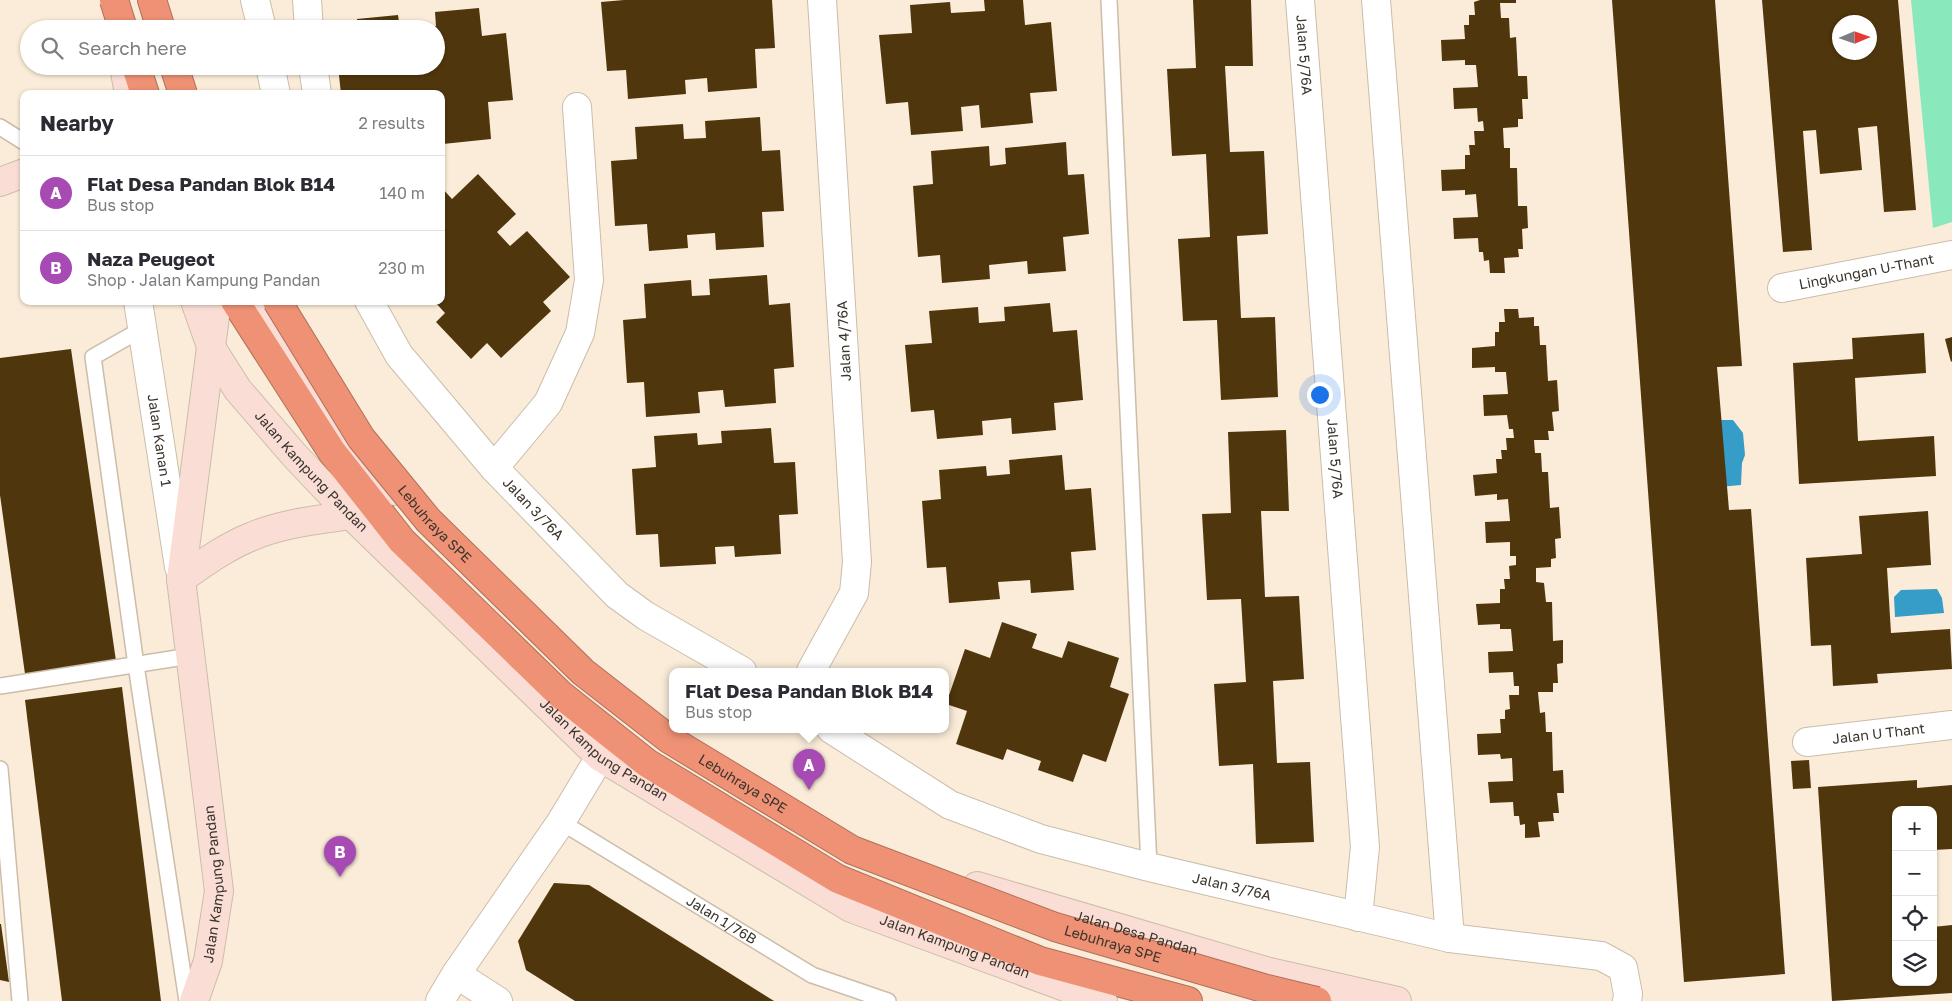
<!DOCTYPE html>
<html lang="en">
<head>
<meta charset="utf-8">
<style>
  :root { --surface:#fff; --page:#f7f7f7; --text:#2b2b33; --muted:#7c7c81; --line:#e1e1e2; --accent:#a74ab4 }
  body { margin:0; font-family:"Golos Text",sans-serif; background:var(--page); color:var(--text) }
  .controls { position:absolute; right:15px; bottom:15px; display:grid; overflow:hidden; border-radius:10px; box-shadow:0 1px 4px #0004 }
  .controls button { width:45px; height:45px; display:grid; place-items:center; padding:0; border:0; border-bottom:1px solid var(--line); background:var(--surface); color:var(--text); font:25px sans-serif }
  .compass { position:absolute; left:1832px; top:15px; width:45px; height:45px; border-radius:50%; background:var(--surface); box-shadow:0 1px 4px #0004; rotate:88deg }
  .you { position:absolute; left:1319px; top:394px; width:18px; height:18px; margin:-12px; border:4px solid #fff; border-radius:50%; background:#1a73e8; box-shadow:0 0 0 8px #1a73e833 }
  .badge { display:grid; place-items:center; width:32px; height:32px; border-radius:50%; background:var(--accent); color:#fff; font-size:16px; font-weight:700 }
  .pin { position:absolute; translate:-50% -41px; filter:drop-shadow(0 1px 2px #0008) }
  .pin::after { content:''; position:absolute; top:26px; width:18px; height:15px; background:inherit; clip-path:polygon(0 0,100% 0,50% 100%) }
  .popup { position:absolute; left:669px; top:668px; width:280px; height:65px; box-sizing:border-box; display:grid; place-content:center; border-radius:10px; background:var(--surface); filter:drop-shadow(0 1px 4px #0005); font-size:16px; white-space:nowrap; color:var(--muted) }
  .popup b { font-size:19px; color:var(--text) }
  .popup::after { content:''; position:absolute; left:50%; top:100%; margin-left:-10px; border:10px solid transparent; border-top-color:var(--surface) }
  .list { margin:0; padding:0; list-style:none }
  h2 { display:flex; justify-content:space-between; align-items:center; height:65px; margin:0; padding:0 20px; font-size:21px }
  h2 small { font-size:16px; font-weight:400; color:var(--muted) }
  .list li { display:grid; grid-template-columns:32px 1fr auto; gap:15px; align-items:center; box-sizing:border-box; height:75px; padding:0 20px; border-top:1px solid var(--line) }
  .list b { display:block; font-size:19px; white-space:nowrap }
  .list p { margin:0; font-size:16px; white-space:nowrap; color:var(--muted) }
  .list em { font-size:16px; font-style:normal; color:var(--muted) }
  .icon { flex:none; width:28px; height:28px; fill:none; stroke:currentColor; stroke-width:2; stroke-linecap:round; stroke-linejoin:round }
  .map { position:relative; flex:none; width:1952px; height:1001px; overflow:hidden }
  .search { position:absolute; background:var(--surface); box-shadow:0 1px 4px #0004; left:20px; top:20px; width:425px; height:55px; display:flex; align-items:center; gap:12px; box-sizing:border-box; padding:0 18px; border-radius:28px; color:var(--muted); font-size:19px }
  .panel { position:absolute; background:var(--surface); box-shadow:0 1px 4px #0004; left:20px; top:90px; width:425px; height:215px; border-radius:10px }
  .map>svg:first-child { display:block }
  .green { fill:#89e8bc }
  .water { fill:#359dc7 }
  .building { fill:#50360c; fill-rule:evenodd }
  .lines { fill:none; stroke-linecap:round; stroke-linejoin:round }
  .lane-casing { stroke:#cbbdaa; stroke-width:18 }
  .street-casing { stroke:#cbbdaa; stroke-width:30 }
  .secondary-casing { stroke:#cbbdaa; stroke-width:30 }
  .highway-casing { stroke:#af705b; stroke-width:30 }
  .lane { stroke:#fff; stroke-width:15 }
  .street { stroke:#fff; stroke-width:28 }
  .secondary { stroke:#faded5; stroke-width:28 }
  .highway { stroke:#ee9174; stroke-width:28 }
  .highway-bridge-casing { stroke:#af705b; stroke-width:30; stroke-linecap:butt }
  .highway-bridge { stroke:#ee9174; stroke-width:28 }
  .labels { text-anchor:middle; stroke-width:5; stroke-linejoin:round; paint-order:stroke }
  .street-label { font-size:14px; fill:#39332c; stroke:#fff }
</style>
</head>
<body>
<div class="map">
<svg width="1952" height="1001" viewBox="0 0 1952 1001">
  <rect width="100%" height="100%" fill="#faecd8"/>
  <polygon class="green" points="1911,0 1952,0 1952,222 1933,228"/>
  <g class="water">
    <polygon points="1713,420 1733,420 1743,433 1745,455 1742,463 1741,485 1719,487"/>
    <polygon points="1937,589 1942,598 1944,613 1895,617 1894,597 1901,590"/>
  </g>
  <g class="building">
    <polygon points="624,0 772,0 775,48 755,49 757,88 708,92 707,78 685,80 686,94 628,99 626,70 607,71 601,2"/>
    <polygon points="984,0 1023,0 1025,25 1051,22 1057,91 1030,93 1033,123 981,128 979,105 961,107 963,131 911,135 908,102 886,104 879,35 912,33 910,5 950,2 951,13 985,11"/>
    <polygon points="1193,0 1251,0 1253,66 1225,66 1230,152 1264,151 1268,234 1237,236 1241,318 1275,317 1278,397 1221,400 1217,320 1183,321 1178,239 1210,237 1206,154 1172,156 1167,69 1196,68"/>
    <polygon points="1480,0 1516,0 1516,3 1500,3 1501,18 1509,18 1510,38 1516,37 1518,76 1527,76 1528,99 1522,99 1523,119 1518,119 1518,127 1503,128 1504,148 1510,148 1510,168 1517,168 1518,206 1527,206 1528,228 1522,229 1523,249 1518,249 1519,257 1504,258 1505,273 1490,273 1489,260 1484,261 1483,252 1479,252 1478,238 1454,239 1453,218 1478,217 1476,194 1465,195 1465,190 1442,191 1441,170 1465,169 1465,155 1470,155 1469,145 1475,145 1474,131 1484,131 1483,121 1478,122 1477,108 1454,109 1453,88 1478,87 1476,65 1465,65 1465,60 1442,61 1441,40 1465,39 1464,25 1469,25 1469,15 1475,15 1474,2"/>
    <polygon points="1612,0 1715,0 1742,366 1717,367 1729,510 1751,509 1785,974 1684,982"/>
    <path d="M1762,0H1898L1916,210L1884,212L1877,126L1858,128L1862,170L1820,174L1816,130L1803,131L1812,250L1783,252ZM1840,22H1870V52H1840Z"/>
    <polygon points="479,8 482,36 506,33 513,100 488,102 491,139 443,144 441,94 341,94 338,66 436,66 436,29 423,27 436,26 435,12"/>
    <polygon points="398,15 400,29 358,29 357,19"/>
    <polygon points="760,117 762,151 780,150 784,211 762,212 764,247 716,250 715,233 687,235 688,248 649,251 647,224 615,226 611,161 637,159 635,127 683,124 684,139 706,138 705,121"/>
    <polygon points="1066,142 1068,175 1084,174 1089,234 1063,237 1066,271 1028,274 1027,261 989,265 990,279 942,283 940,255 918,257 913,186 933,184 931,151 989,146 990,166 1006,164 1005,148"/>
    <polygon points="478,174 516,214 497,232 510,246 527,231 570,277 543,302 551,311 501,358 487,343 471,359 436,322 445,313 434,301 441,301 441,187 452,199"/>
    <polygon points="767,275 769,305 790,303 794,367 774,369 776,403 725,407 723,390 698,392 700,413 646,417 644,382 627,383 623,320 646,318 644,284 691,280 692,296 710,295 709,279"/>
    <polygon points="1050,303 1053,332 1077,330 1083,400 1054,403 1056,430 1012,434 1011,418 982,421 983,435 937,439 934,410 911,412 905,345 932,343 929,311 978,307 979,323 1005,321 1004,307"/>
    <polygon points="1504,309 1518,309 1519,318 1534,317 1534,326 1539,326 1540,345 1546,345 1548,381 1557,380 1559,411 1552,412 1554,431 1548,431 1549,440 1534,440 1535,453 1541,453 1542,472 1548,472 1550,508 1559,507 1561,538 1555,539 1556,558 1551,559 1551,567 1536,568 1536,582 1544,583 1546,602 1552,602 1553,641 1563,640 1563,663 1557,664 1558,683 1553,683 1553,692 1538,692 1540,713 1545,712 1546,732 1552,732 1553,771 1563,770 1564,793 1557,793 1559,813 1553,813 1554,821 1538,822 1540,837 1525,838 1525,824 1520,825 1519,816 1514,816 1513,802 1490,803 1488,782 1513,781 1512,758 1501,759 1500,754 1478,755 1477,734 1501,733 1500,719 1505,719 1505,710 1510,709 1509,695 1519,695 1519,686 1514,686 1513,672 1489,673 1488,652 1513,651 1511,629 1500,629 1500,624 1478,625 1476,604 1500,603 1500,589 1505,589 1504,579 1510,579 1509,566 1516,565 1516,556 1510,556 1510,542 1486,543 1485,522 1510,521 1508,499 1497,500 1497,494 1475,496 1473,475 1497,473 1496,459 1502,459 1501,450 1507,450 1506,438 1514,438 1513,429 1509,429 1507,415 1484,416 1483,395 1508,394 1506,372 1495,372 1495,367 1472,368 1472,348 1495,346 1495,332 1499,332 1499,322 1505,322"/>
    <polygon points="1924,333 1926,373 1855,378 1858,441 1934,436 1936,476 1799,484 1793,363 1853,359 1852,338"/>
    <polygon points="1952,337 1952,361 1951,362 1945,339"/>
    <polygon points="71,349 116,661 25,674 0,495 0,358"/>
    <polygon points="771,428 774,463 795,462 798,514 779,515 781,554 735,557 734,546 715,547 716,564 660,567 658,534 636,535 632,469 656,467 654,436 697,433 698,445 722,443 721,431"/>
    <polygon points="1286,430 1289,511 1261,511 1265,597 1299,596 1304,679 1273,681 1277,763 1310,762 1314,842 1256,844 1253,764 1219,766 1214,684 1246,682 1241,599 1207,600 1202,514 1231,513 1228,432"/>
    <polygon points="1062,455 1065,490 1091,488 1096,550 1071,552 1074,590 1031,593 1030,580 998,582 1000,599 949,603 946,567 927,568 922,501 941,499 939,470 986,466 987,476 1010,474 1009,460"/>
    <polygon points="1928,511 1931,565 1887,568 1891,633 1950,629 1952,669 1877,674 1878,683 1833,686 1831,645 1811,646 1806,558 1862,554 1859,516"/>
    <polygon points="1002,622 1037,634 1032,648 1062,658 1068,641 1119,658 1110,687 1129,694 1106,762 1083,754 1073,782 1038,770 1041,761 1007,749 1003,760 956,744 967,711 946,704 965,649 990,658"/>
    <polygon points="122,687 161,1001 62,1001 25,700"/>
    <polygon points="1809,760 1811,788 1793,789 1791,761"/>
    <polygon points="1917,780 1917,788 1952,785 1952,849 1933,850 1933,810 1896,810 1896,982 1933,982 1933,927 1952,925 1952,993 1832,1001 1818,787"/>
    <polygon points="554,883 589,885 774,1001 575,1001 526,970 518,941"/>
    <polygon points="0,924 1,924 9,982 0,980"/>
  </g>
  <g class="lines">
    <defs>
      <g id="lane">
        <polyline points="1109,0 1149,867"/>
        <polyline points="0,127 24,142"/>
        <polyline points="142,329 93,357 136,665 187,1001"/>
        <polyline points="0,686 190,656"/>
        <polyline points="0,769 20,1001"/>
        <path id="s1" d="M561,822L812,975L888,1001"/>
      </g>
      <g id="street">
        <polyline points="255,0 262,29"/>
        <polyline points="307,0 309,29"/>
        <path id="s2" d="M1300,0L1365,847L1358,917"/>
        <polyline points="1376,0 1450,938"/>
        <polyline points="270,66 276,94"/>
        <polyline points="313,66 317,94"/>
        <path id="s3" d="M1782,288L1952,255"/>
        <path id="s4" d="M138,301L179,567"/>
        <path id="s5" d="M369,301L399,355L494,468L617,595L646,616L742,671"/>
        <polyline points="494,468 548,403 580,333 589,280 577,107"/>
        <polyline points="811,671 854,593 857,562 822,0"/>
        <path id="s6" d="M831,729L950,805L1041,839L1149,867L1450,938L1601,956L1623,968L1628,994L1627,1001"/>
        <path id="s7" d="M1807,742L1952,725"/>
        <polyline points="456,974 498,1001"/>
        <polyline points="440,1001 456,974 561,822 600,757"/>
      </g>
      <g id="secondary">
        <polyline points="124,66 129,94"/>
        <polyline points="0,182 24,173"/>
        <path id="s8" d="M195,301L212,349L238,390L295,456L351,515L600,757L851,908L1103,1001"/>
        <polyline points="259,301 293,379 367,467 393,491"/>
        <path d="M181,579C204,563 227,546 253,536C284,523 318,520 351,515"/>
        <path id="s9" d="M977,886L1269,972L1397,1001"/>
        <path id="s10" d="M194,1001L208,961L219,891L181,579L217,301"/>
      </g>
      <g id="highway">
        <polyline points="152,0 161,29"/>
        <polyline points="136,66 145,94"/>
        <polyline points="235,301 332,452 402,541 561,695 647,763 838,879 1040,961 1188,1001"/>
      </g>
    </defs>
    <use href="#lane" class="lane-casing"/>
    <use href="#street" class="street-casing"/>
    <use href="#secondary" class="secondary-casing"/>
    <use href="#highway" class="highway-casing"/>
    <use href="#lane" class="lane"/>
    <use href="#street" class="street"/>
    <use href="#secondary" class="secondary"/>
    <use href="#highway" class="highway"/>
    <defs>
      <g id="highway-bridge">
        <polyline points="114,0 123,29"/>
        <polyline points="174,66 183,94"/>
        <path id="s11" d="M277,301L361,438L428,520L583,672L669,739L852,850L1055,927L1263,988L1317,1001"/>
      </g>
    </defs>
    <use href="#highway-bridge" class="highway-bridge-casing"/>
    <use href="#highway-bridge" class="highway-bridge"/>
  </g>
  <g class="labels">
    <g class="street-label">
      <text dy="5" stroke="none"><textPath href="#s2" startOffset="55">Jalan 5/76A</textPath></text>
      <text dy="5" stroke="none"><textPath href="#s3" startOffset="86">Lingkungan U-Thant</textPath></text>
      <text transform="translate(844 341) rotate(-93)" y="5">Jalan 4/76A</text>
      <text dy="5" stroke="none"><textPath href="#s4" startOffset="141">Jalan Kanan 1</textPath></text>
      <text dy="5" stroke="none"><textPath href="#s2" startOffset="460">Jalan 5/76A</textPath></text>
      <text dy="5" stroke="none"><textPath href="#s8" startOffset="209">Jalan Kampung Pandan</textPath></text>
      <text dy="5" stroke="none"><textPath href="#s5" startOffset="266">Jalan 3/76A</textPath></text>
      <text dy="5" stroke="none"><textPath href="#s11" startOffset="274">Lebuhraya SPE</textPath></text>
      <text dy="5" stroke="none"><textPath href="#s7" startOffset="72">Jalan U Thant</textPath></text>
      <text dy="5" stroke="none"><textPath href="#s8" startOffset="614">Jalan Kampung Pandan</textPath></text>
      <text dy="5" stroke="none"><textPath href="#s11" startOffset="679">Lebuhraya SPE</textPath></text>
      <text dy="5" stroke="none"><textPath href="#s10" startOffset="120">Jalan Kampung Pandan</textPath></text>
      <text dy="5" stroke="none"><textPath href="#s6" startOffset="435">Jalan 3/76A</textPath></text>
      <text dy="5" stroke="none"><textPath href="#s1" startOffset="188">Jalan 1/76B</textPath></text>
      <text dy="5" stroke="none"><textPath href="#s9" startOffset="166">Jalan Desa Pandan</textPath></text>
      <text dy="5" stroke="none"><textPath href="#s11" startOffset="1084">Lebuhraya SPE</textPath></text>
      <text dy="5" stroke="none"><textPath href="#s8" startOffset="1019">Jalan Kampung Pandan</textPath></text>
    </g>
  </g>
</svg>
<div class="controls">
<button>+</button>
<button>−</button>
<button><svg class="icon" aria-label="locate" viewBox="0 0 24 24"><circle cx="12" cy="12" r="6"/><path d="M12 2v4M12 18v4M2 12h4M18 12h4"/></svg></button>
<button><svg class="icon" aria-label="layers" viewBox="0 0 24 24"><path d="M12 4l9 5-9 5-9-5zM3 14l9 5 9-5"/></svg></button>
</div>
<svg class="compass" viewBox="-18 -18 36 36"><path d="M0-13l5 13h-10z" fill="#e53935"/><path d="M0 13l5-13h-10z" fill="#7c7c81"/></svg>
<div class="you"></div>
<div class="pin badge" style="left:809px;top:790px">A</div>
<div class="popup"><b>Flat Desa Pandan Blok B14</b>Bus stop</div>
<div class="pin badge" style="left:340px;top:877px">B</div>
<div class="search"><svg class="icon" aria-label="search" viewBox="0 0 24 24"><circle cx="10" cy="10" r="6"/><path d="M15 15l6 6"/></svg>Search here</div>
<section class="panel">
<h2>Nearby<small>2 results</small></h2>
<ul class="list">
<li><span class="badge">A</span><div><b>Flat Desa Pandan Blok B14</b><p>Bus stop</p></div><em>140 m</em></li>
<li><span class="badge">B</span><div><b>Naza Peugeot</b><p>Shop · Jalan Kampung Pandan</p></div><em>230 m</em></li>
</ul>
</section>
</div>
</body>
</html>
